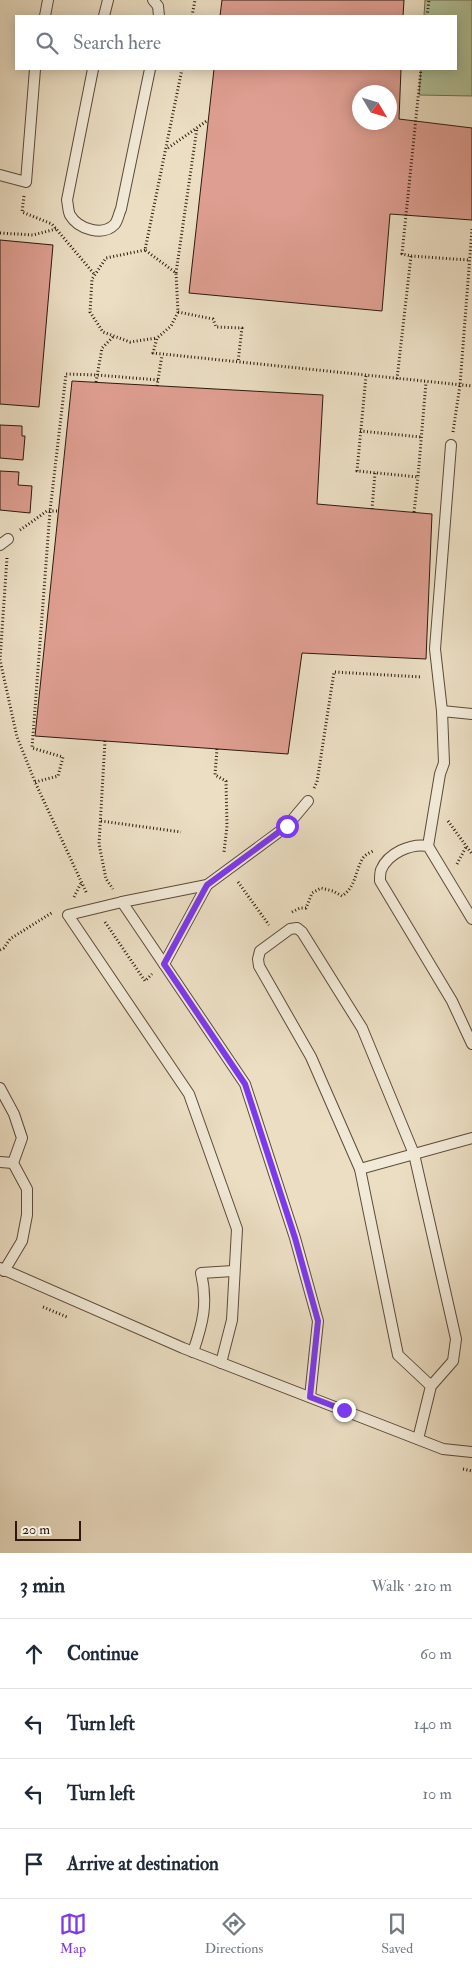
<!DOCTYPE html>
<html lang="en">
<head>
<meta charset="utf-8">
<style>
  :root { --surface:#fff; --page:#f2f2f3; --text:#1f2937; --muted:#747a83; --line:#e0e1e3; --accent:#7c3aed }
  body { margin:0; font-family:"IM FELL Double Pica",serif; background:var(--page); color:var(--text) }
  .compass { position:absolute; left:352px; top:85px; width:45px; height:45px; border-radius:50%; background:var(--surface); box-shadow:0 2px 12px #0003; rotate:128deg }
  .scale { position:absolute; left:15px; bottom:12px; width:66px; box-sizing:border-box; padding-left:5px; border:2px solid #2e180d; border-top:0; font-size:14px; line-height:18px; white-space:nowrap; color:#2e180d; -webkit-text-stroke:4px #f2ead8; paint-order:stroke }
  .stop { position:absolute; width:15px; height:15px; margin:-11px; border:4px solid #7c3aed; border-radius:50%; background:#fff }
  .stop.end { background:#7c3aed; border-color:#fff; box-shadow:0 1px 5px #0008 }
  .list { margin:0; padding:0; list-style:none }
  h2 { display:flex; justify-content:space-between; align-items:center; height:65px; margin:0; padding:0 20px; font-size:21px }
  h2 small { font-size:16px; font-weight:400; color:var(--muted) }
  .list li { display:grid; grid-template-columns:32px 1fr auto; gap:15px; align-items:center; box-sizing:border-box; height:70px; padding:0 20px; border-top:1px solid var(--line) }
  .list b { display:block; font-size:19px; white-space:nowrap }
  .list em { font-size:16px; font-style:normal; color:var(--muted) }
  .icon { flex:none; width:28px; height:28px; fill:none; stroke:currentColor; stroke-width:2; stroke-linecap:round; stroke-linejoin:round }
  .map { position:relative; flex:none; width:472px; height:1553px; overflow:hidden }
  .search { position:absolute; background:var(--surface); box-shadow:0 2px 12px #0003; left:15px; right:15px; top:15px; height:55px; display:flex; align-items:center; gap:12px; box-sizing:border-box; padding:0 18px; border-radius:0px; color:var(--muted); font-size:19px }
  .sheet { height:345px; background:var(--surface) }
  nav { display:flex; justify-content:space-around; align-items:center; box-sizing:border-box; height:70px; border-top:1px solid var(--line); background:var(--surface); font-size:14px; color:var(--muted) }
  nav a { display:grid; justify-items:center; gap:2px }
  nav .on { color:var(--accent) }
  .map>svg:first-child { display:block }
  .green { fill:#b1c299; stroke:#706d53 }
  .building { fill:#de9e91; stroke:#2e180d; fill-rule:evenodd }
  .lines { fill:none; stroke-linecap:round; stroke-linejoin:round }
  .service-casing { stroke:#5d4a3a; stroke-width:12 }
  .path { stroke:#2e180d; stroke-width:3; stroke-dasharray:1 2.5; stroke-linecap:butt }
  .service { stroke:#f2ead8; stroke-width:10 }
  .route { stroke:#7c3aed; stroke-width:6 }
</style>
</head>
<body>
<div class="map">
<svg width="472" height="1553" viewBox="0 0 472 1553">
  <rect width="100%" height="100%" fill="#ebdec3"/>
  <filter id="stains"><feTurbulence type="fractalNoise" baseFrequency=".004" numOctaves="4"/><feColorMatrix values="0 0 0 0 .2 0 0 0 0 .09 0 0 0 0 .02 0 0 0 .5 -.17"/></filter>
  <radialGradient id="worn" r=".72"><stop offset=".6" stop-color="#630" stop-opacity="0"/><stop offset="1" stop-color="#630" stop-opacity=".3"/></radialGradient>
  <polygon class="green" points="425,0 472,0 472,96 419,95 421,69 456,69 456,16 424,16"/>
  <g class="building">
    <polygon points="222,0 404,0 403,16 220,16"/>
    <path d="M214,69H401L399,119L472,128V220L390,214L382,311L189,293ZM360,92H390V122H360Z"/>
    <polygon points="0,240 53,245 39,407 0,404"/>
    <polygon points="72,381 323,395 317,504 432,514 426,659 302,653 288,754 35,736"/>
    <polygon points="0,425 22,426 22,436 25,436 23,460 0,458"/>
    <polygon points="0,471 19,472 18,485 32,486 30,513 0,510"/>
  </g>
  <g class="lines">
    <defs>
      <g id="service">
        <polyline points="153,0 158,6 159,16"/>
        <polyline points="45,16 48,0"/>
        <polyline points="104,16 108,0"/>
        <path d="M93,69L67,200C68,204 68,211 70,215C78,229 103,237 115,224C118,220 119,213 121,209L150,69"/>
        <polyline points="0,175 26,182 35,69"/>
        <polyline points="0,545 8,539"/>
        <polyline points="442,711 435,649 451,445"/>
        <polyline points="308,801 287,826 207,885 122,902 245,1084 295,1238 318,1321 310,1397"/>
        <polyline points="428,846 440,774 444,763 442,711 472,714"/>
        <polyline points="122,902 68,915 189,1094 237,1229 232,1320 221,1363"/>
        <path d="M472,919L428,846C411,843 388,853 381,870C380,873 380,878 380,881L452,1001L472,1044"/>
        <polyline points="164,964 207,885"/>
        <polyline points="0,1088 14,1114 22,1138 13,1163 27,1189 27,1215 22,1241 4,1271"/>
        <polyline points="0,1162 13,1163"/>
        <polyline points="360,1169 472,1138"/>
        <polyline points="0,1268 183,1348 443,1449 472,1452"/>
        <path d="M193,1352C203,1323 208,1303 201,1273L233,1271"/>
        <polyline points="418,1439 431,1386 453,1361 456,1339 414,1154 362,1028 302,932 297,928 290,929 260,951 258,959 259,966 311,1057 360,1169 398,1355 431,1386"/>
      </g>
    </defs>
    <use href="#service" class="service-casing"/>
    <g class="path">
      <polyline points="192,16 195,0"/>
      <polyline points="427,16 429,0"/>
      <polyline points="182,69 145,250 176,273 178,312 171,326 157,338 153,353 472,386"/>
      <polyline points="168,148 208,120"/>
      <polyline points="24,196 22,212 52,224 95,275"/>
      <polyline points="0,233 33,235 56,229"/>
      <polyline points="145,250 106,258 92,279 90,312 103,332 130,342 157,338"/>
      <polyline points="411,256 469,260"/>
      <polyline points="176,273 197,128"/>
      <polyline points="178,312 213,319 216,327 242,328 238,362"/>
      <polyline points="366,376 357,471 418,477 426,382"/>
      <polyline points="397,379 411,256 402,254 421,69"/>
      <polyline points="96,382 102,348 114,336"/>
      <polyline points="157,386 162,355"/>
      <polyline points="360,431 421,437"/>
      <polyline points="453,432 460,385 472,229"/>
      <polyline points="372,509 375,473"/>
      <polyline points="414,512 418,477"/>
      <polyline points="20,530 47,511 59,511"/>
      <polyline points="7,558 0,660 17,737 35,782 87,894"/>
      <polyline points="105,741 99,844 106,879 113,889"/>
      <polyline points="217,749 215,775 226,781 227,826 224,852"/>
      <polyline points="35,782 58,776 63,757 32,748 50,511 66,374 97,375 158,380"/>
      <polyline points="314,788 317,782 334,672 422,677"/>
      <polyline points="101,821 181,832"/>
      <polyline points="448,821 472,854"/>
      <polyline points="457,864 466,847"/>
      <polyline points="238,882 269,925"/>
      <polyline points="74,897 81,883"/>
      <path d="M292,912L300,908H306L312,893L321,888L333,891L342,896C356,887 355,871 363,858C365,855 369,853 373,851"/>
      <polyline points="105,922 145,981 152,974"/>
      <polyline points="0,950 4,948 10,939 53,912"/>
      <polyline points="43,1307 67,1317"/>
      <polyline points="463,1469 472,1471"/>
    </g>
    <use href="#service" class="service"/>
  </g>
  <g class="lines">
    <polyline class="route" points="287,826 207,885 164,964 245,1084 295,1238 318,1321 310,1397 344,1410"/>
  </g>
  <rect width="100%" height="100%" filter="url(#stains)"/>
  <rect width="100%" height="100%" fill="url(#worn)"/>
</svg>
<svg class="compass" viewBox="-18 -18 36 36"><path d="M0-13l5 13h-10z" fill="#e53935"/><path d="M0 13l5-13h-10z" fill="#747a83"/></svg>
<div class="scale">20 m</div>
<div class="stop" style="left:287px;top:826px"></div>
<div class="stop end" style="left:344px;top:1410px"></div>
<div class="search"><svg class="icon" aria-label="search" viewBox="0 0 24 24"><circle cx="10" cy="10" r="6"/><path d="M15 15l6 6"/></svg>Search here</div>
</div>
<section class="sheet">
<h2>3 min<small>Walk · 210 m</small></h2>
<ul class="list">
<li><svg class="icon" aria-label="ahead" viewBox="0 0 24 24"><path d="M12 20V5M6 11l6-6 6 6"/></svg><div><b>Continue</b></div><em>60 m</em></li>
<li><svg class="icon" aria-label="left" viewBox="0 0 24 24"><path d="M17 20v-9H6M10 6l-5 5 5 5"/></svg><div><b>Turn left</b></div><em>140 m</em></li>
<li><svg class="icon" aria-label="left" viewBox="0 0 24 24"><path d="M17 20v-9H6M10 6l-5 5 5 5"/></svg><div><b>Turn left</b></div><em>10 m</em></li>
<li><svg class="icon" aria-label="arrive" viewBox="0 0 24 24"><path d="M6 21V4h12l-3 4 3 4H6"/></svg><div><b>Arrive at destination</b></div></li>
</ul>
</section>
<nav>
<a class="on"><svg class="icon" aria-label="map" viewBox="0 0 24 24"><path d="M3 6l6-2 6 2 6-2v14l-6 2-6-2-6 2zM9 4v14M15 6v14"/></svg>Map</a>
<a><svg class="icon" aria-label="directions" viewBox="0 0 24 24"><path d="M12 3l9 9-9 9-9-9zM9 14v-3h6M13 9l2 2-2 2"/></svg>Directions</a>
<a><svg class="icon" aria-label="saved" viewBox="0 0 24 24"><path d="M7 4h10v16l-5-4-5 4z"/></svg>Saved</a>
</nav>
</body>
</html>
